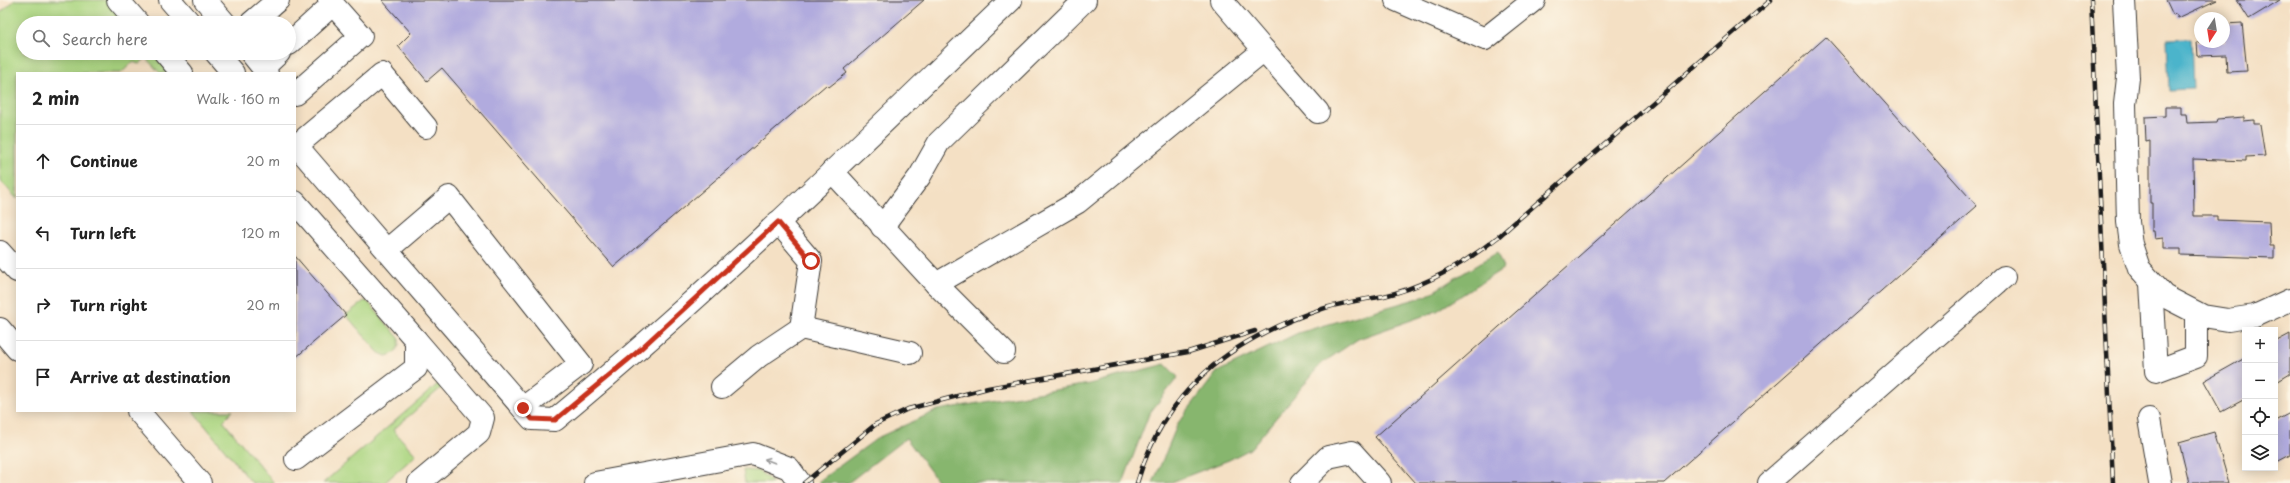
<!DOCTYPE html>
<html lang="en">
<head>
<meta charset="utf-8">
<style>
  :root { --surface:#fff; --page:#f2f2f2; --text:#222; --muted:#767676; --line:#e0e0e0 }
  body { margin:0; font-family:"Playpen Sans",sans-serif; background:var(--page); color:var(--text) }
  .controls { position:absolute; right:12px; bottom:12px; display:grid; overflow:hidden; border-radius:0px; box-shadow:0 2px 10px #0003 }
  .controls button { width:36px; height:36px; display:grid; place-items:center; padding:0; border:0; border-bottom:1px solid var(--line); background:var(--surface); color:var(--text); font:20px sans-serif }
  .compass { position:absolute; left:2194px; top:12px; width:36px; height:36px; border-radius:50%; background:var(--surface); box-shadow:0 2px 10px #0003; rotate:192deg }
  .stop { position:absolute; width:12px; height:12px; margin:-9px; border:3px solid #c8321e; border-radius:50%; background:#fff }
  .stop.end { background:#c8321e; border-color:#fff; box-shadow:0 1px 4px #0008 }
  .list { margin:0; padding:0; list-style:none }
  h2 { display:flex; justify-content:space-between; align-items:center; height:52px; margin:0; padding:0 16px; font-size:17px }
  h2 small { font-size:13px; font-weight:400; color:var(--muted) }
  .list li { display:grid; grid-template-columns:26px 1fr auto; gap:12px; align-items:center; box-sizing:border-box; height:72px; padding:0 16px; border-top:1px solid var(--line) }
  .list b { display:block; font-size:15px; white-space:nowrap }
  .list em { font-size:13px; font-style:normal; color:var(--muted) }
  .icon { flex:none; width:22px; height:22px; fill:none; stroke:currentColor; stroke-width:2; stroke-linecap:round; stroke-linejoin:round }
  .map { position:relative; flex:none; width:2290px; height:483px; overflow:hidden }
  .search { position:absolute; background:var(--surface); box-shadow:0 2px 10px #0003; left:16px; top:16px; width:280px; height:44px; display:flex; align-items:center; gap:10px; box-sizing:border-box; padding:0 14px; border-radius:22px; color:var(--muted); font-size:15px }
  .panel { position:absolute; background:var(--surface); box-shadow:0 2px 10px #0003; left:16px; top:72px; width:280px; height:340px; border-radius:0px }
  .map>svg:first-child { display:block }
  .green { fill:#aad580; stroke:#63784e }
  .forest { fill:#87b66e; stroke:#526945 }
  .water { fill:#4cb4cb; stroke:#346874 }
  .building { fill:#b1abde }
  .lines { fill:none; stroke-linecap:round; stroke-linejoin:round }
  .minor-casing { stroke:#3c3935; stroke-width:24 }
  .minor { stroke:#fff; stroke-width:22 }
  .rail-casing { stroke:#1c1c1c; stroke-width:4.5 }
  .rail { stroke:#fcf5e5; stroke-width:3; stroke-dasharray:9; stroke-linecap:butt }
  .oneway { stroke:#999 }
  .route { stroke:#c8321e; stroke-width:5 }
</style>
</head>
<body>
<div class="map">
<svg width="2290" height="483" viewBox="0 0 2290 483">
  <rect width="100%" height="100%" fill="#fcf5e5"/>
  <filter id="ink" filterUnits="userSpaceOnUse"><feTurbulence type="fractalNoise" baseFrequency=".025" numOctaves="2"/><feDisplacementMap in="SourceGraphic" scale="8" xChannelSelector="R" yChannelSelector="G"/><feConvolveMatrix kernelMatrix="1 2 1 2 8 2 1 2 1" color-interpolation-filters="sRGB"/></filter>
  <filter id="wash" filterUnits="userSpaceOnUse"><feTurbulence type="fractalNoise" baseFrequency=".012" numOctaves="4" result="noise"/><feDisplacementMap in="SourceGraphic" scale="16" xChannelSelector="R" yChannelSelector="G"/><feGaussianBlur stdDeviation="0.9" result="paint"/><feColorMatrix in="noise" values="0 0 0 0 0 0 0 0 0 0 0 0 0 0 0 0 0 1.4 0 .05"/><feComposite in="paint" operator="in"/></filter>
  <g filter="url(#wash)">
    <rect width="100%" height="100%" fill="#f4e0c4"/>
    <g class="green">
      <polygon points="15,0 108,0 128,23 23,23 23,53 154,53 171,73 160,73 146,58 139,64 133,62 121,73 17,73 17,199 0,180 0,13"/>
      <path d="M364,301L368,302L399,338C400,348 396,354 386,356L379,353L346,315Z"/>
      <polygon points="439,383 442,387 393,430 416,455 384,483 323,483"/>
      <polygon points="193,411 233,411 223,421 274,483 252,483"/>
      <polygon points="743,470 759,471 773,483 745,483"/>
    </g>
    <g class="forest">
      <polygon points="1498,252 1504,268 1437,311 1358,339 1321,364 1250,449 1229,460 1169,483 1153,483 1178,423 1217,372 1298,333 1426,296"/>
      <polygon points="1165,364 1178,377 1149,414 1123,483 939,483 906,438 848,483 821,483 819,481 879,437 938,410 1089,384"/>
    </g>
    <polygon class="water" points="2191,38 2193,89 2169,90 2167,39"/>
    <g id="blocks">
      <g class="building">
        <polygon points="382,0 924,0 844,69 847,73 829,87 826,85 614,267 442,68 427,81 398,46 411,33"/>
        <polygon points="2166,0 2217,0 2178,18 2176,14 2173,15"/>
        <polygon points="2237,0 2280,0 2249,19"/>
        <polygon points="2242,23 2247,71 2227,72 2226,55 2198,56 2197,42 2224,42 2225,24"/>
        <polygon points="1826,37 1977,206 1664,483 1416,483 1375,437"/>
        <polygon points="2165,107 2181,107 2181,114 2186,114 2187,123 2216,122 2217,119 2244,117 2244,121 2254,120 2254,124 2260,124 2265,156 2246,157 2246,161 2193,159 2194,216 2217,216 2217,220 2269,222 2270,246 2274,246 2274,258 2181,255 2181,249 2163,249 2163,238 2155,239 2154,231 2152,231 2152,203 2150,203 2150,141 2146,142 2145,117 2165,116"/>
        <polygon points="295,256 346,315 295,358"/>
        <polygon points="2290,334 2290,374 2275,383 2275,342"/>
        <polygon points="2245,358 2245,399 2221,412 2204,381"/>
        <polygon points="2290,413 2290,455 2275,463 2275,421"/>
        <polygon points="2214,432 2229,483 2189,483 2179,442"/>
      </g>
    </g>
  </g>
  <g filter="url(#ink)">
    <use href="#blocks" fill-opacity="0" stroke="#3c3935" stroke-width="1"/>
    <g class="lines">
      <defs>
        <g id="minor">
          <polyline points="118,0 138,23"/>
          <polyline points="170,0 190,23"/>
          <polyline points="205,0 225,23"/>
          <polyline points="1221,0 1264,50"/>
          <polyline points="1396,0 1485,39 1534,0"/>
          <polyline points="2124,0 2128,78 2125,104 2128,222 2131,244 2139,268 2164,296 2203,316 2228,320 2255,316 2290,300"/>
          <polyline points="251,23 278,0"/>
          <polyline points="289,44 333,4"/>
          <polyline points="165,53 182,73"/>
          <polyline points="216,53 233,73"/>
          <polyline points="251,53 267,73"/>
          <polyline points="263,68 279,53"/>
          <polyline points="295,94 361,36 329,0"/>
          <path d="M295,144L532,419L555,420C715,288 862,143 1011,0"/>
          <polyline points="296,146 382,74 426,127"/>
          <polyline points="832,171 936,284 1078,202 1264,50 1318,112"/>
          <polyline points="295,202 416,340 416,368 296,459"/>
          <polyline points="778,222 811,261 801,328"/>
          <polyline points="882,227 920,176 939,142 1085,0"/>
          <polyline points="387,250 449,197 581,364 523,408"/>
          <polyline points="0,252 17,271"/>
          <polyline points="2151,283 2156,371 2196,356 2196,313"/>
          <polyline points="936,284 1004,352"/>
          <polyline points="0,329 17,349"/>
          <polyline points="416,340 483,418 479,433 419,483"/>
          <polyline points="722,387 759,356 801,328 910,353"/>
          <polyline points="138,411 200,483"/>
          <polyline points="2149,419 2160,483"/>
          <polyline points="595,483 753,454 789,468 800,483"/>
          <polyline points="1302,483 1328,457 1352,452 1380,483"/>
          <polyline points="1769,483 2004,277"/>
        </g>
      </defs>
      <use href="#minor" class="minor-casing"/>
      <use href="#minor" class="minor"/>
      <defs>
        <g id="rail">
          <polyline points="2091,0 2113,483"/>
          <polyline points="804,483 876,424 908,409 988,388 1188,352 1255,331"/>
          <path d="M1137,483C1165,390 1229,340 1319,310C1339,303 1362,300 1384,296C1426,286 1464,264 1498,237L1771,0"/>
        </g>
      </defs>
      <use href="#rail" class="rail-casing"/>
      <use href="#rail" class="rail"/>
    </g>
    <defs><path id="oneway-shaft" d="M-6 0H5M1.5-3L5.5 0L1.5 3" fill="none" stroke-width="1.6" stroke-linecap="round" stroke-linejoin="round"/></defs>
    <use class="oneway" href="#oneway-shaft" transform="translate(770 461) rotate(-159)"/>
  </g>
  <g class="lines" filter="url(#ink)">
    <polyline class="route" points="523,408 532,419 555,420 635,354 778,222 811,261"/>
  </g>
</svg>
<div class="controls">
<button>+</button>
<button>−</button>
<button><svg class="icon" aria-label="locate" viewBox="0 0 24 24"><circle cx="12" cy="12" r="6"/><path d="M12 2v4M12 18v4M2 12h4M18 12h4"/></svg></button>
<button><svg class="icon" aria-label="layers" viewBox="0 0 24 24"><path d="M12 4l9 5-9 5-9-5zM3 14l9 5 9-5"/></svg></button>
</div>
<svg class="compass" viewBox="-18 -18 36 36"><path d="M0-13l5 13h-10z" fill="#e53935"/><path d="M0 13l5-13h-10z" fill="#767676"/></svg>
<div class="stop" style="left:811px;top:261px"></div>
<div class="stop end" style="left:523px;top:408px"></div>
<div class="search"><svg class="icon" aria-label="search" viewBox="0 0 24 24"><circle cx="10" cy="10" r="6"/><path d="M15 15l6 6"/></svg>Search here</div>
<section class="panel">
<h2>2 min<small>Walk · 160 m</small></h2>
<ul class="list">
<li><svg class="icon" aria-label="ahead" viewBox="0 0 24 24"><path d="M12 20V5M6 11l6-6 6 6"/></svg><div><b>Continue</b></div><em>20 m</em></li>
<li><svg class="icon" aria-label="left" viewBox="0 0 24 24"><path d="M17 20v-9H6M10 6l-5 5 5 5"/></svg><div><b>Turn left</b></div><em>120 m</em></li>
<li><svg class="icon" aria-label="right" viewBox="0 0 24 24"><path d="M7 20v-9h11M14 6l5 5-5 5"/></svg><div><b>Turn right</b></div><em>20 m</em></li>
<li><svg class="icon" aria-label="arrive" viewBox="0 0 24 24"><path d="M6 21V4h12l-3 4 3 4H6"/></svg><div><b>Arrive at destination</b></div></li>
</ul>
</section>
</div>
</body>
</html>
